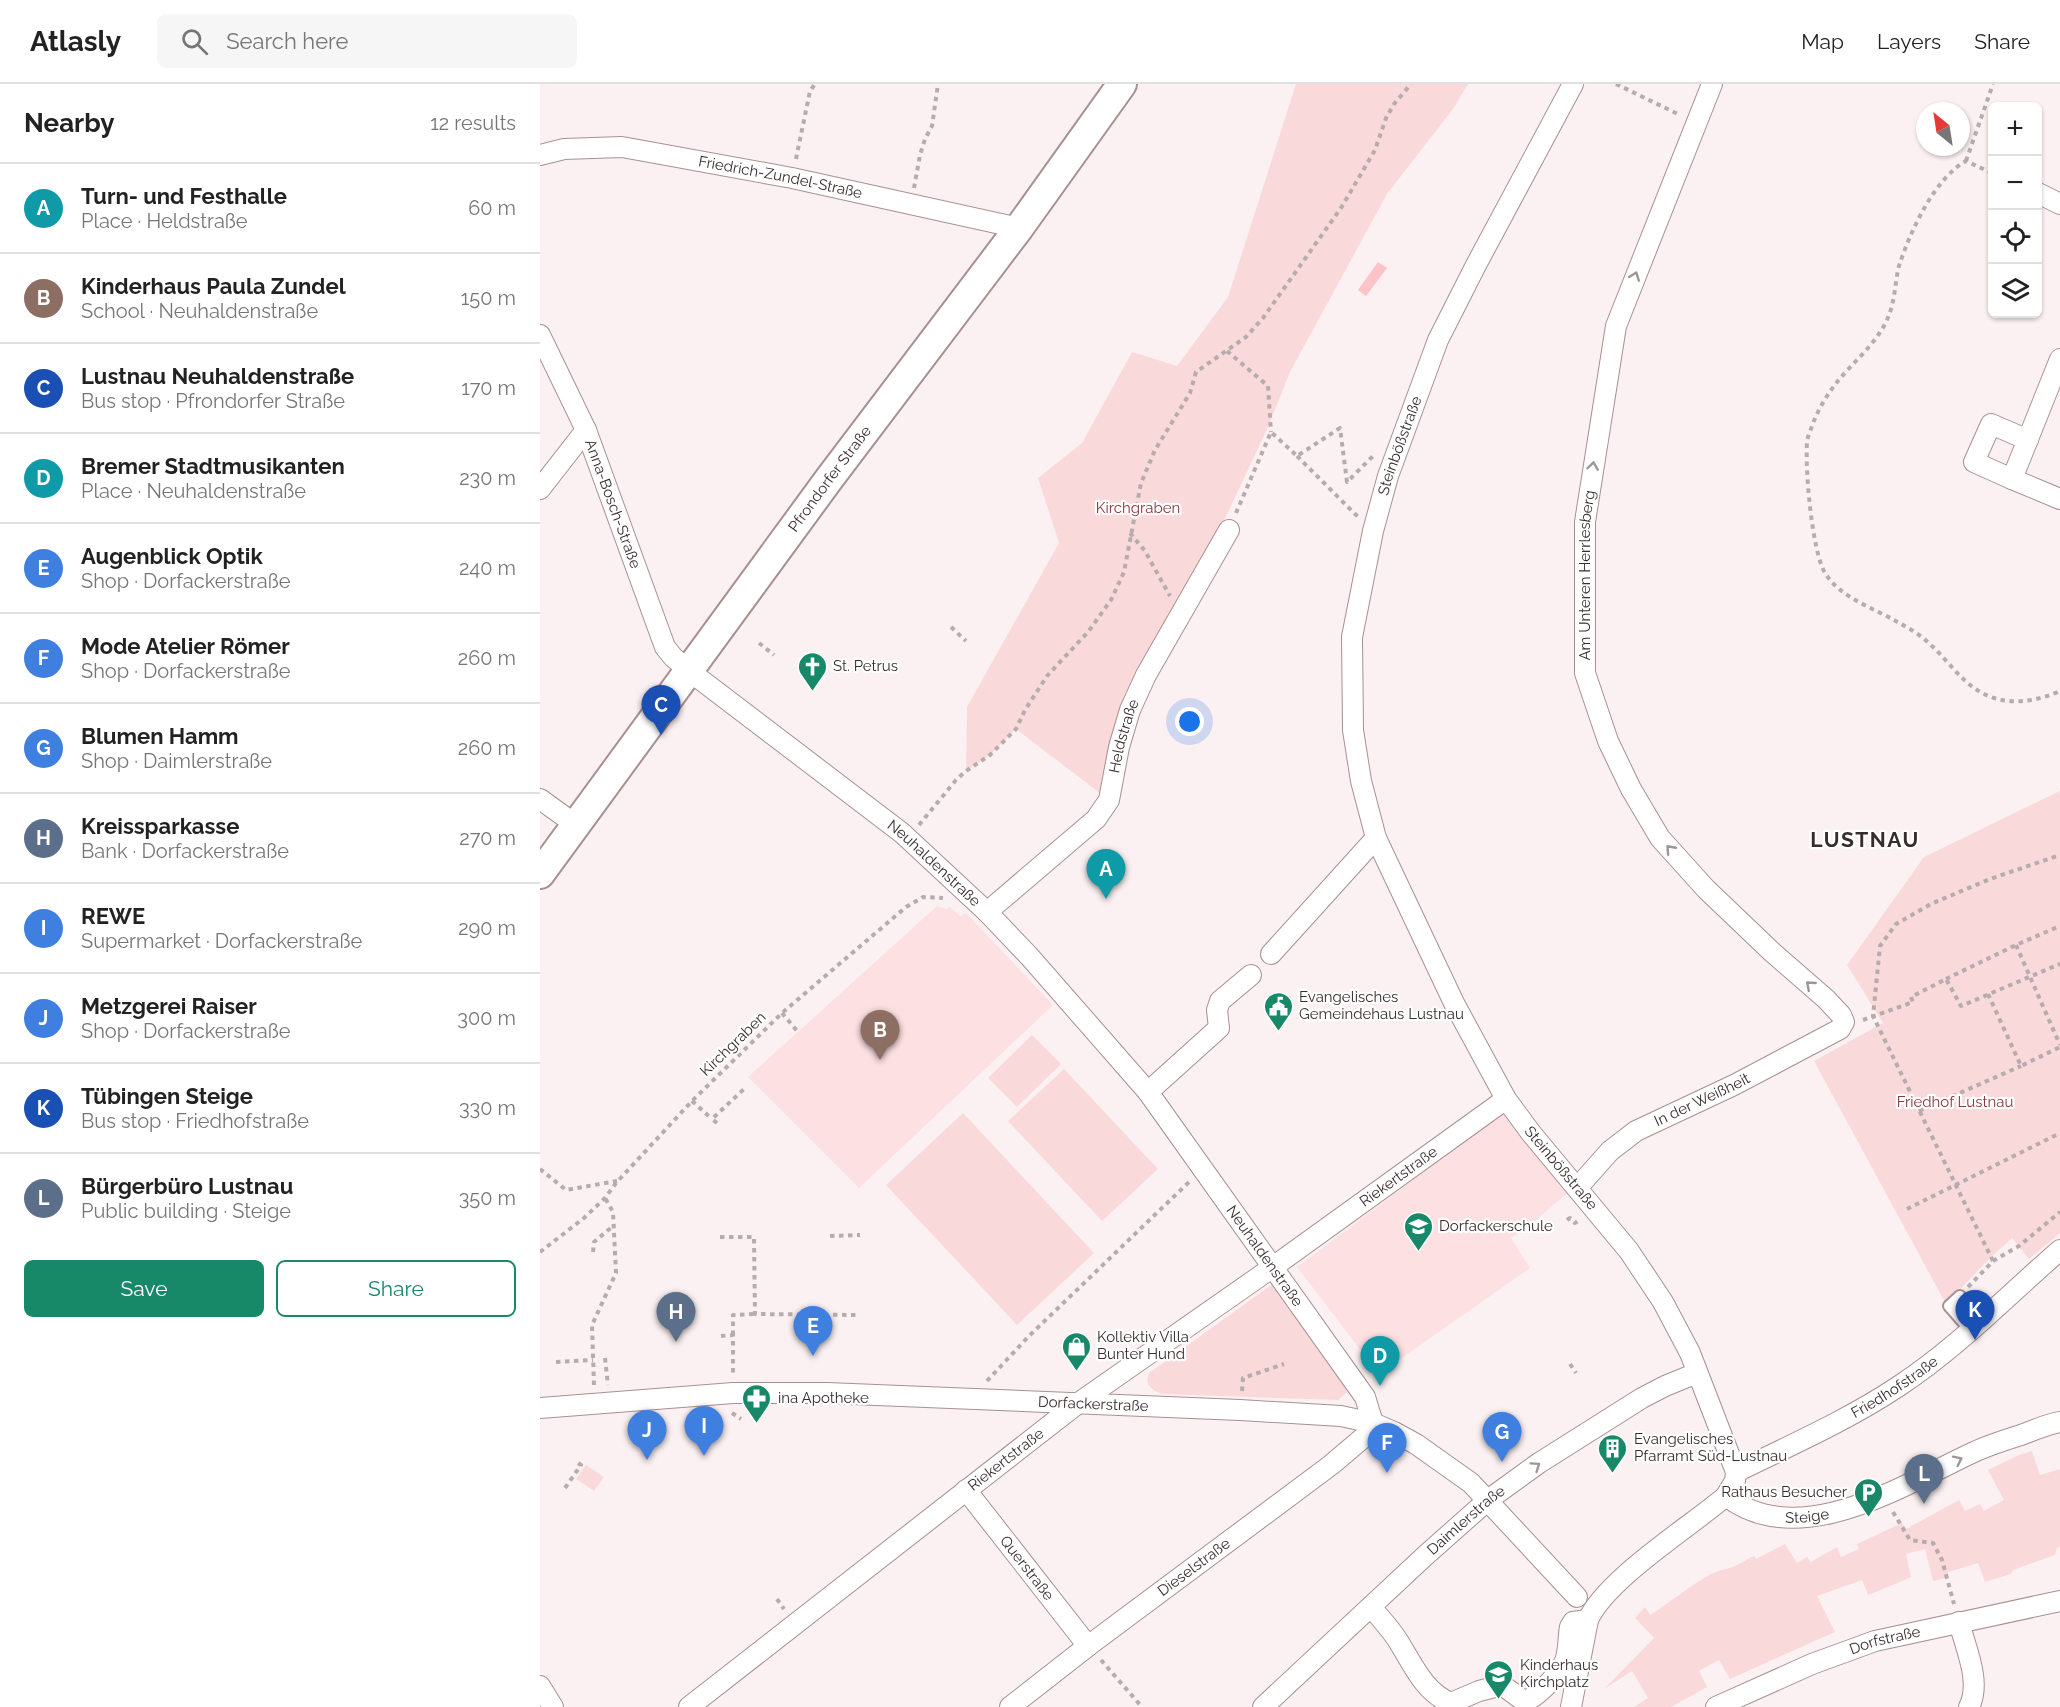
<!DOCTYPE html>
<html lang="en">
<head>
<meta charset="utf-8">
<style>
  :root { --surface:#fff; --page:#f6f6f6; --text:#222; --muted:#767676; --line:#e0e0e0; --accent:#178969 }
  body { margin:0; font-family:Raleway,sans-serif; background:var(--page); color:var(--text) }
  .controls { position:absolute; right:18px; top:18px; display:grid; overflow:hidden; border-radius:9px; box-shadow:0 2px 4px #0004 }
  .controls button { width:54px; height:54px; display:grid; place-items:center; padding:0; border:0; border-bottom:2px solid var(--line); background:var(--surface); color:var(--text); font:30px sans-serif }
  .compass { position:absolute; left:1376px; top:18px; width:54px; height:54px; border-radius:50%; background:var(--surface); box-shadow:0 2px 4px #0004; rotate:330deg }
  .you { position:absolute; left:650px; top:638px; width:21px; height:21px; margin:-15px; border:4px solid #fff; border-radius:50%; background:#1a73e8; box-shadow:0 0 0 9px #1a73e833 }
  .badge { display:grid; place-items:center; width:39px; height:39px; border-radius:50%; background:var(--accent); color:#fff; font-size:20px; font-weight:700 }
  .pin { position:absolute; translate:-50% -50px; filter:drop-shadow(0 2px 3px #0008) }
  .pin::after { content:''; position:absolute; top:32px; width:21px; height:18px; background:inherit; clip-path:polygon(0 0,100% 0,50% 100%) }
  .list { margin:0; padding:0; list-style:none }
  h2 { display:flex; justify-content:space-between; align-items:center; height:78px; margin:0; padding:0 24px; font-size:26px }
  h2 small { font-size:20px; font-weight:400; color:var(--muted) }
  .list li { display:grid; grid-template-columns:39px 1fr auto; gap:18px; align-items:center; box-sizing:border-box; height:90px; padding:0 24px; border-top:2px solid var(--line) }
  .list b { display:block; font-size:22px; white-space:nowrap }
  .list p { margin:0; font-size:20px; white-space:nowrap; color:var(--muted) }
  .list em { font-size:20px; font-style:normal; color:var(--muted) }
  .actions { display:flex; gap:12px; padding:18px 24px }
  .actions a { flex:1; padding:14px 0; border:2px solid var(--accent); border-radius:9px; text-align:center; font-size:21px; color:var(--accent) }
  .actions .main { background:var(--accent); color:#fff }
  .icon { flex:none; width:33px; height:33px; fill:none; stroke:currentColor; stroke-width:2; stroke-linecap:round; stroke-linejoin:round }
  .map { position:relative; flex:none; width:1520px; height:1623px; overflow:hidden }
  header { display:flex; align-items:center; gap:36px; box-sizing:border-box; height:84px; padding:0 30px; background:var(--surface); border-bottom:2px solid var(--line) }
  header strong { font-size:28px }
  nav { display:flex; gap:33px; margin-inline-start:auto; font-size:21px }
  .search { width:420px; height:54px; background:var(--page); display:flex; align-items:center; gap:15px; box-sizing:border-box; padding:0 21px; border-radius:9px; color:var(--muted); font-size:22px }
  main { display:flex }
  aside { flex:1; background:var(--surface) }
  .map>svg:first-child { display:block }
  .built { fill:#fde0e1 }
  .green { fill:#f9d9da }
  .water { fill:#fdc3c6 }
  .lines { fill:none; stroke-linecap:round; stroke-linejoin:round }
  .lane-casing { stroke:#a89091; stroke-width:14 }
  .street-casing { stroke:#a89091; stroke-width:22 }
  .secondary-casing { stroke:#a89091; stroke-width:32 }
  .path { stroke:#b7acad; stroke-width:4; stroke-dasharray:4.5 4.5; stroke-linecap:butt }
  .lane { stroke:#fff; stroke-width:10 }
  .street { stroke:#fff; stroke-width:20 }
  .secondary { stroke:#fff; stroke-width:28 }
  .oneway { stroke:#9c9696 }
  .labels { text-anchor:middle; stroke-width:4.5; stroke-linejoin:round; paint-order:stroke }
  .street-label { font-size:15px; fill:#382d2e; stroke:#fff }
  .park-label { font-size:15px; fill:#87353f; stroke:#fff }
  .poi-label { font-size:15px; fill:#382d2e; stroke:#fff; text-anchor:start }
  .district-label { font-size:21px; font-weight:bold; letter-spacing:1.5px; fill:#382d2e; stroke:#fff }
</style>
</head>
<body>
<header>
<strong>Atlasly</strong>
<div class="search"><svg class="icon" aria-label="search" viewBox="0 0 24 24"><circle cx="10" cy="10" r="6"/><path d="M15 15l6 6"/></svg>Search here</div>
<nav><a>Map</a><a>Layers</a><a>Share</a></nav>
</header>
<main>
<aside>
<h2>Nearby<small>12 results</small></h2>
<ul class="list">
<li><span class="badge" style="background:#0f9aa8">A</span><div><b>Turn- und Festhalle</b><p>Place · Heldstraße</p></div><em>60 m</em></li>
<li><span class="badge" style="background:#8d6e63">B</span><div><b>Kinderhaus Paula Zundel</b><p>School · Neuhaldenstraße</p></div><em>150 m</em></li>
<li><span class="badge" style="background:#1a4fb4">C</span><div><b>Lustnau Neuhaldenstraße</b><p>Bus stop · Pfrondorfer Straße</p></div><em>170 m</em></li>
<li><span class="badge" style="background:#0f9aa8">D</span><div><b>Bremer Stadtmusikanten</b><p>Place · Neuhaldenstraße</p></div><em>230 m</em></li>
<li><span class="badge" style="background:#3f7fe0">E</span><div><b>Augenblick Optik</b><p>Shop · Dorfackerstraße</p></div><em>240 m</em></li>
<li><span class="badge" style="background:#3f7fe0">F</span><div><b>Mode Atelier Römer</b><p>Shop · Dorfackerstraße</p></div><em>260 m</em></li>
<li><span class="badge" style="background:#3f7fe0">G</span><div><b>Blumen Hamm</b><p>Shop · Daimlerstraße</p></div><em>260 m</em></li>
<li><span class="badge" style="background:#5c6f8a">H</span><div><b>Kreissparkasse</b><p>Bank · Dorfackerstraße</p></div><em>270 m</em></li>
<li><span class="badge" style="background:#3f7fe0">I</span><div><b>REWE</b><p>Supermarket · Dorfackerstraße</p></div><em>290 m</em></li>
<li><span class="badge" style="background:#3f7fe0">J</span><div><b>Metzgerei Raiser</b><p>Shop · Dorfackerstraße</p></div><em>300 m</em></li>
<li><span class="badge" style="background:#1a4fb4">K</span><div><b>Tübingen Steige</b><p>Bus stop · Friedhofstraße</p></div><em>330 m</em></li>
<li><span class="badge" style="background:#5c6f8a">L</span><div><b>Bürgerbüro Lustnau</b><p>Public building · Steige</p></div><em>350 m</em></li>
</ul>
<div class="actions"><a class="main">Save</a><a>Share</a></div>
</aside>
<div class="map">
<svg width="1520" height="1623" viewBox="0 0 1520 1623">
  <rect width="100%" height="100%" fill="#fcf1f2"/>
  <g class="built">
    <polygon points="397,822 406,825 410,823 420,832 426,829 513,921 319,1104 208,993"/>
    <polygon points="962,1029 1031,1106 989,1142 971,1154 990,1184 839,1290 757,1183"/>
  </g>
  <g class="green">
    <polygon points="756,0 928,0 913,25 847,110 750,288 728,343 681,443 606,591 569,716 476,645 450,671 426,687 427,623 519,459 498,394 542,359 592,268 637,282 688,213"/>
    <polygon points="1520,707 1520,1149 1489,1175 1472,1154 1451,1173 1406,1220 1274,977 1343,939 1307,881 1384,773"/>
    <polygon points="492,951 521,980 477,1023 448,994"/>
    <polygon points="524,985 618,1085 562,1137 468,1037"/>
    <polygon points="423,1029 554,1169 477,1241 346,1101"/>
    <path d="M734,1199L811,1305L798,1316L622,1310C612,1306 604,1301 609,1289Z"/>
    <path d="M1492,1367L1500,1391L1520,1385V1463L1517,1464L1515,1471L1473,1486L1471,1490L1445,1498L1438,1479L1408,1488L1406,1494L1393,1497L1385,1465L1366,1470L1371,1493L1367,1495L1328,1511L1322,1496L1277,1512L1295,1548L1190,1595L1179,1576L1159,1587L1167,1603L1131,1623H1094L1108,1614L1092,1587L1064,1605L1114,1554L1095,1534L1105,1523L1110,1531C1131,1518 1149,1502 1171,1490C1179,1486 1186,1485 1193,1483C1200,1480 1207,1475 1214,1472L1216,1475L1245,1460L1257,1479L1267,1473L1271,1478L1297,1463L1301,1473L1319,1465L1317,1460L1362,1439L1366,1445L1419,1416L1425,1427L1440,1420L1444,1427L1464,1416L1448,1386L1479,1371Z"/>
    <polygon points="46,1381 64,1393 54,1407 36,1395"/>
  </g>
  <polygon class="water" points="838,178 847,184 826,212 818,206"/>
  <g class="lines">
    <defs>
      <polyline id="lane" points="1420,1212 1409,1222 1430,1246"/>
      <g id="street">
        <path id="s1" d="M0,71L24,65L82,63L252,94L479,144"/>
        <polyline points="1498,109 1520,120"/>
        <path id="s2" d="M0,251L46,346L125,563L133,573L148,586L362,749L447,828L489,872L608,1008L825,1313L833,1339"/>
        <polyline points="1520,275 1472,395 1520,415"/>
        <polyline points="1472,395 1434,378 1451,340 1488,356"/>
        <polyline points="0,405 46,346"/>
        <polyline points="0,715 36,741"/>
        <path id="s3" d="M447,828L556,735L569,716L579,663L590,626L606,591L689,446"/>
        <polyline points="731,870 836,754"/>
        <polyline points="608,1008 679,944 677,926 680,917 711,891"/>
        <path id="s4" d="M1038,1103L1070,1067L1096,1047L1194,1001L1300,945L1304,938L1301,931L1286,915L1232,868L1166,805L1120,754L1091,705L1068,657L1045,589V438L1076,242L1172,0"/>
        <path id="s5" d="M0,1324L193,1309H287L700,1326L801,1332L833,1339L854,1348L876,1360L931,1399L1037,1513"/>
        <path id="s6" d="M1196,1388C1251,1361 1308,1336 1359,1302C1417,1264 1467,1212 1520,1166"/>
        <path id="s7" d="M426,1406L548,1562"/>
        <path id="s8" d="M1186,1412C1259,1469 1365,1400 1434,1368C1449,1361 1465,1356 1481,1351C1494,1346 1507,1340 1520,1338"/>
        <path d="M831,1523C841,1535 852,1546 860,1560C873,1581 885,1609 911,1619L939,1607L962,1601L984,1617C995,1616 1021,1588 1025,1577C1029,1567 1028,1553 1030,1543L1033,1538L1048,1536"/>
        <path d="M1419,1538C1425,1563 1442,1598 1429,1623"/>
        <polyline points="0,1602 13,1623"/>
        <path id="s9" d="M149,1623L537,1320L733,1183L966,1015"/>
        <path id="s10" d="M470,1623L548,1562L791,1381L824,1353L833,1339"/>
        <path id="s11" d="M723,1623L886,1471L948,1416L999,1379L1102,1314L1125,1302L1157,1289"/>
        <path id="s12" d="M1031,1623L1048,1536C1065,1496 1151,1442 1186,1412L1195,1397L1196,1388L1150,1269L1123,1218L1089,1167L991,1049L966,1015L914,919L836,754L821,697L813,646L812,553L833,447L848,392L898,256L936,181L1033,0"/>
        <path id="s13" d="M1176,1623L1272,1580L1335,1557L1520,1517"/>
      </g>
      <g id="secondary">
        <path id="s14" d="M0,790L289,395L479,144L582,0"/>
      </g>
    </defs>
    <use href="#lane" class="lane-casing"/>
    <use href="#street" class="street-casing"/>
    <use href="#secondary" class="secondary-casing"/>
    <g class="path">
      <polyline points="1076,0 1140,31"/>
      <polyline points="256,75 270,7 275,0"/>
      <polyline points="1426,77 1453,0"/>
      <path d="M1452,89L1426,77C1394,95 1370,148 1359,182C1355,198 1355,216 1349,231C1338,260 1311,279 1294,302C1285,314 1277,328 1272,342C1270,348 1267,354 1267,359C1265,386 1272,467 1285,489C1301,515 1335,524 1359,539C1371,545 1383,553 1392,562C1412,581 1427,606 1454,614C1476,621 1500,616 1520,607"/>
      <polyline points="374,104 380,71 385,55 392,42 398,0"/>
      <polyline points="687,267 728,302 731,348"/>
      <polyline points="757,372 818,433"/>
      <polyline points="696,429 731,348 757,372 800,344 807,398 834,371"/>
      <polyline points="590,449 605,467 630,512"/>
      <polyline points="411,543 426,557"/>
      <polyline points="219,559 234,571"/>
      <polyline points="379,741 416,696 426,687 450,671 476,645 485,626 507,592 548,548 571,516 584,488 601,399 615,366 650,309 656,288 706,253 723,234 801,124 835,66 846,34 854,20 871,0"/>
      <polyline points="1476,861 1520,961"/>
      <polyline points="1406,895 1476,861 1520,842"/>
      <polyline points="1448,910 1481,982 1520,963"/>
      <polyline points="242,929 258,948"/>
      <polyline points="1323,936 1373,918 1371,913 1406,895 1421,922 1520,880"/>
      <polyline points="152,1017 172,1035"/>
      <polyline points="1379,1027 1481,982"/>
      <polyline points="177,1039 172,1035 204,1005"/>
      <polyline points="0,1085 26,1106 77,1097"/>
      <polyline points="1367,1125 1520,1049"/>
      <polyline points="1027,1136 1030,1134 1035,1139 1039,1136"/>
      <polyline points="290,1152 320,1151"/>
      <polyline points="180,1153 214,1153 215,1230 319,1231"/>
      <polyline points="0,1168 44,1134 65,1114 76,1099 152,1017 242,929 366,823 383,813 403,814"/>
      <polyline points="53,1168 54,1158 73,1142"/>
      <polyline points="1453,1177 1333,932 1340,862 1356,840 1391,820 1450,795 1520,771"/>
      <polyline points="1428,1203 1453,1177 1479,1162 1520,1128"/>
      <polyline points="193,1251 193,1231 215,1230"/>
      <polyline points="181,1252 193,1251 193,1289"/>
      <polyline points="65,1274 68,1301"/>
      <polyline points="16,1278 53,1276"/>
      <polyline points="1030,1280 1036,1289"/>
      <polyline points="447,1297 488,1253 649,1098"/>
      <polyline points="54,1301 52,1241 76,1189 73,1128 65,1114"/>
      <polyline points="702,1307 703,1294 744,1280"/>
      <polyline points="192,1329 201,1335"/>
      <polyline points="25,1404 41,1381 38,1379"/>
      <polyline points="1353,1428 1370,1456 1393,1459 1402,1476 1414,1520"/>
      <polyline points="237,1515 244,1525"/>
      <polyline points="561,1576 602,1623"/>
    </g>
    <use href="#lane" class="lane"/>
    <use href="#street" class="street"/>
    <use href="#secondary" class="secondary"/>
  </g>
  <defs><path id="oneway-chevron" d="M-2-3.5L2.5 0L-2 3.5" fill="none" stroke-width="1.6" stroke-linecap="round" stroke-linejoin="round" transform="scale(1.5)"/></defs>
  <g class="oneway">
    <use href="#oneway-chevron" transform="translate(1095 192) rotate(-69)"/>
    <use href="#oneway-chevron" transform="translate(1053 382) rotate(-82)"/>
    <use href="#oneway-chevron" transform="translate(1130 765) rotate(-132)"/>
    <use href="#oneway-chevron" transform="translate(1270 901) rotate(-139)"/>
    <use href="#oneway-chevron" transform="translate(1418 1376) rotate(-26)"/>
    <use href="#oneway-chevron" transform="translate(996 1382) rotate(-35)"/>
  </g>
  <defs>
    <symbol id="church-pin" viewBox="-11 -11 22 30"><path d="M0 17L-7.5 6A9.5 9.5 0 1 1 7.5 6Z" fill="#178969" stroke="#fff"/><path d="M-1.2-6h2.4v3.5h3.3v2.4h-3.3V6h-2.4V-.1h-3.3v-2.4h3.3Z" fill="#fff"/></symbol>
    <symbol id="civic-pin" viewBox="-11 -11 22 30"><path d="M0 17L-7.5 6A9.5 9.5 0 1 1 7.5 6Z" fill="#178969" stroke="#fff"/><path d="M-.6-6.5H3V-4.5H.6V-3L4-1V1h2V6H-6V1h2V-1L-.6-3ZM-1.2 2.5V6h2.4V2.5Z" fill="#fff"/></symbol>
    <symbol id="school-pin" viewBox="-11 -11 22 30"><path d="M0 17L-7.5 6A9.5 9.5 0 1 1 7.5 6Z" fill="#178969" stroke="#fff"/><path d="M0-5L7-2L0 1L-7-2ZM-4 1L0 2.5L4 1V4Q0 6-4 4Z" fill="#fff"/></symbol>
    <symbol id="shop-pin" viewBox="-11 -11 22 30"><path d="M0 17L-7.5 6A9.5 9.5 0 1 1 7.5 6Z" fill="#178969" stroke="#fff"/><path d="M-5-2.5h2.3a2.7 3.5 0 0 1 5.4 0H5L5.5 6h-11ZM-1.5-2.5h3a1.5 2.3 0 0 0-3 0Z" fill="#fff"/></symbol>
    <symbol id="pharmacy-pin" viewBox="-11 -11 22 30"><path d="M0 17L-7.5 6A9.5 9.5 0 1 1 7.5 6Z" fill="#178969" stroke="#fff"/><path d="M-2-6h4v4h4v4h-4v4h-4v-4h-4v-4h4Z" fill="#fff"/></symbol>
    <symbol id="building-pin" viewBox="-11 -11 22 30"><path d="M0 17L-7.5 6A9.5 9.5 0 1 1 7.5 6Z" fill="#178969" stroke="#fff"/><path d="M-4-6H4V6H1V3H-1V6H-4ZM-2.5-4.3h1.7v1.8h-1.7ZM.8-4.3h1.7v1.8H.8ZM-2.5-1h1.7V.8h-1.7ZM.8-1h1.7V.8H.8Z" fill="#fff"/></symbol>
    <symbol id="parking-pin" viewBox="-11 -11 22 30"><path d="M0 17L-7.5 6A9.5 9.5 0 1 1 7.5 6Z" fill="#178969" stroke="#fff"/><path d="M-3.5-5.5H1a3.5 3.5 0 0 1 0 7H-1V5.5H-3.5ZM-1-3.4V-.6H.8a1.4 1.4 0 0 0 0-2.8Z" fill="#fff"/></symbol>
  </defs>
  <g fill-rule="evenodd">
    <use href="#church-pin" x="256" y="566" width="33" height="45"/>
    <use href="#civic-pin" x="722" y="906" width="33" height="45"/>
    <use href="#school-pin" x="862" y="1126" width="33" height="45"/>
    <use href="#shop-pin" x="520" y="1246" width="33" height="45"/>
    <use href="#pharmacy-pin" x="200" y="1298" width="33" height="45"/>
    <use href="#building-pin" x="1056" y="1348" width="33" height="45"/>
    <use href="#parking-pin" x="1312" y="1392" width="33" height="45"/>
    <use href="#school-pin" x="942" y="1574" width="33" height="45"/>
  </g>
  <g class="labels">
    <g class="street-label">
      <text dy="5" stroke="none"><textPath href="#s1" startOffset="244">Friedrich-Zundel-Straße</textPath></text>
      <text dy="5" stroke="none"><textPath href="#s12" startOffset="1437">Steinbößstraße</textPath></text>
      <text dy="5" stroke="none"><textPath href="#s14" startOffset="490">Pfrondorfer Straße</textPath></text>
      <text dy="5" stroke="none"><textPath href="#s2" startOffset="184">Anna-Bosch-Straße</textPath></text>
      <text dy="5" stroke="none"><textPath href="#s4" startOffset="858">Am Unteren Herrlesberg</textPath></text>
      <text dy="5" stroke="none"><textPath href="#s3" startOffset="232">Heldstraße</textPath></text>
      <text dy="5" stroke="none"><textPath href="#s2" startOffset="682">Neuhaldenstraße</textPath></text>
      <text transform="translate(193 960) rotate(-44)" y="5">Kirchgraben</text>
      <text dy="5" stroke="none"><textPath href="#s4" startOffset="154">In der Weißheit</textPath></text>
      <text transform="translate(1021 1084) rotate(50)" y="5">Steinbößstraße</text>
      <text dy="5" stroke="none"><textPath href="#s9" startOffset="886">Riekertstraße</textPath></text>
      <text dy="5" stroke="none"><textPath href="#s2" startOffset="1197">Neuhaldenstraße</textPath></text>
      <text dy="5" stroke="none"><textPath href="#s6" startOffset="180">Friedhofstraße</textPath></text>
      <text dy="5" stroke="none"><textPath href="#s5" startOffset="554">Dorfackerstraße</textPath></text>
      <text dy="5" stroke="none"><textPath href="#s9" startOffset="402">Riekertstraße</textPath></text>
      <text dy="5" stroke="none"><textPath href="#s8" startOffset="86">Steige</textPath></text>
      <text dy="5" stroke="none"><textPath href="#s11" startOffset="276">Daimlerstraße</textPath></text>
      <text dy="5" stroke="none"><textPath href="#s7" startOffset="99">Querstraße</textPath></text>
      <text dy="5" stroke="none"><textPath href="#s10" startOffset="231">Dieselstraße</textPath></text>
      <text dy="5" stroke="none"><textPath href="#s13" startOffset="182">Dorfstraße</textPath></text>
    </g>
    <g class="park-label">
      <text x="598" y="429">Kirchgraben</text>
      <text x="1415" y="1023">Friedhof Lustnau</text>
    </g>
    <g class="poi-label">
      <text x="293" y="587">St. Petrus</text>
      <text x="759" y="918">Evangelisches<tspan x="759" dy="17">Gemeindehaus Lustnau</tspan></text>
      <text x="899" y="1147">Dorfackerschule</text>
      <text x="557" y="1258">Kollektiv Villa<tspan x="557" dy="17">Bunter Hund</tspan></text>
      <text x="238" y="1319">ina Apotheke</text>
      <text x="1094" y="1360">Evangelisches<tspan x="1094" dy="17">Pfarramt Süd-Lustnau</tspan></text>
      <text x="1307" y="1413" text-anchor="end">Rathaus Besucher</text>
      <text x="980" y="1586">Kinderhaus<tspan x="980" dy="17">Kirchplatz</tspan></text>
    </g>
    <g class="district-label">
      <text x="1325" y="763">LUSTNAU</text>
    </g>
  </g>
</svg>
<div class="controls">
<button>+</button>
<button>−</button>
<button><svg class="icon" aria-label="locate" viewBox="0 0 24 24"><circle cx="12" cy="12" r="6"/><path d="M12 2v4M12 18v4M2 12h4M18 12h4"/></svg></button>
<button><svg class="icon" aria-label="layers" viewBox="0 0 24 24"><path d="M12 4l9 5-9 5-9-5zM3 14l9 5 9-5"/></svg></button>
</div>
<svg class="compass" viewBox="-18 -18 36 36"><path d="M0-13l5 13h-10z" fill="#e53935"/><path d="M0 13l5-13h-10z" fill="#767676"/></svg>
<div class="you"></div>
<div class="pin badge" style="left:566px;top:815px;background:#0f9aa8">A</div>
<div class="pin badge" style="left:340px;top:976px;background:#8d6e63">B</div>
<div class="pin badge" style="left:121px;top:651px;background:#1a4fb4">C</div>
<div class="pin badge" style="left:840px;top:1302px;background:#0f9aa8">D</div>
<div class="pin badge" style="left:273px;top:1272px;background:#3f7fe0">E</div>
<div class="pin badge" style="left:847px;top:1389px;background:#3f7fe0">F</div>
<div class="pin badge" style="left:962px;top:1378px;background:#3f7fe0">G</div>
<div class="pin badge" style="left:136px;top:1258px;background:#5c6f8a">H</div>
<div class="pin badge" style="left:164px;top:1372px;background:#3f7fe0">I</div>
<div class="pin badge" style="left:107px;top:1376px;background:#3f7fe0">J</div>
<div class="pin badge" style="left:1435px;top:1256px;background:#1a4fb4">K</div>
<div class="pin badge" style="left:1384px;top:1420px;background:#5c6f8a">L</div>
</div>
</main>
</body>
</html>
